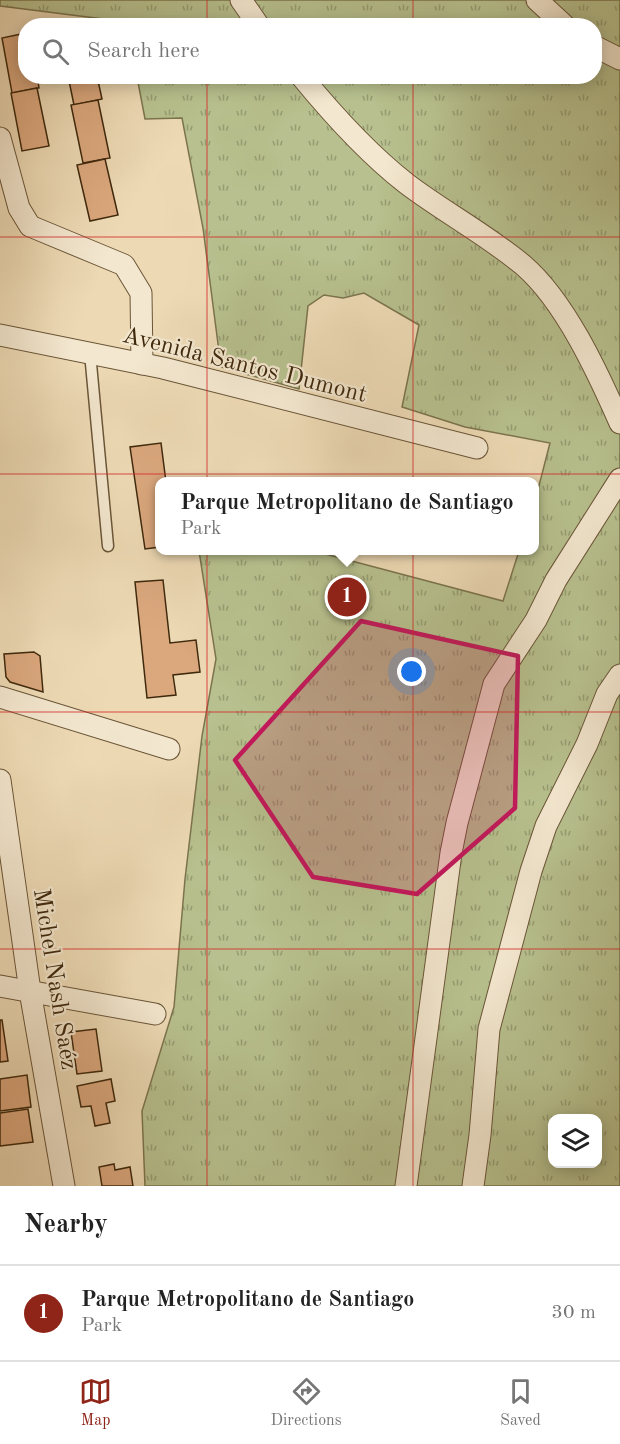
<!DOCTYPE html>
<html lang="en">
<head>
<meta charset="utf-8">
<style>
  :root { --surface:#fff; --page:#f6f6f6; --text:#222; --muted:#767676; --line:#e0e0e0; --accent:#8f2418 }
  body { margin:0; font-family:"Old Standard TT",serif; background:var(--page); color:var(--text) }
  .controls { position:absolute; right:18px; bottom:18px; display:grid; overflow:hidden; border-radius:12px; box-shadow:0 3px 15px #0003 }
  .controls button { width:54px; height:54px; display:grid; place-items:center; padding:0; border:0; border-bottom:2px solid var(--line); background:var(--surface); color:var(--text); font:30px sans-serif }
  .you { position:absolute; left:412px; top:672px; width:21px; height:21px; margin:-15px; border:4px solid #fff; border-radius:50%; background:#1a73e8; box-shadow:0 0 0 9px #1a73e833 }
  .badge { display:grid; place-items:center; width:39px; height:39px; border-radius:50%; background:var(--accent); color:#fff; font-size:20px; font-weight:700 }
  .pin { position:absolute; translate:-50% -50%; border:3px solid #fff; box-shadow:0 2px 6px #0006 }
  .popup { position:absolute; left:155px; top:477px; width:384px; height:78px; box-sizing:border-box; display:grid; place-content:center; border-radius:12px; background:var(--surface); filter:drop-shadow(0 2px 4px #0005); font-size:20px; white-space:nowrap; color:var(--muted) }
  .popup b { font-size:22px; color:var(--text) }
  .popup::after { content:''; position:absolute; left:50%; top:100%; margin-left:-12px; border:12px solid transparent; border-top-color:var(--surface) }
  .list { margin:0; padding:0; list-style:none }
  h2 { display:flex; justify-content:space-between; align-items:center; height:78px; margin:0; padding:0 24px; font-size:26px }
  h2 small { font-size:20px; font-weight:400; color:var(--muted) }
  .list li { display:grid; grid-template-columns:39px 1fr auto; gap:18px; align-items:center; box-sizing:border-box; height:96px; padding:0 24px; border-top:2px solid var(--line) }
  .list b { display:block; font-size:22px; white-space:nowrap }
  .list p { margin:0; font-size:20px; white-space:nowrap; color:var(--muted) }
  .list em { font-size:20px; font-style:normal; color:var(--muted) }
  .icon { flex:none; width:33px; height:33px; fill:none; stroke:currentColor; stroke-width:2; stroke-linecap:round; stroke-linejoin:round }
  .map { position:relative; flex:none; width:620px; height:1186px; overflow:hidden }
  .search { position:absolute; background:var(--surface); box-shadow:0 3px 15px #0003; left:18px; right:18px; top:18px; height:66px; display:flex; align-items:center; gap:15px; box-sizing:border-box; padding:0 21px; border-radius:24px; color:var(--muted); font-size:22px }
  .sheet { height:174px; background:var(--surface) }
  nav { display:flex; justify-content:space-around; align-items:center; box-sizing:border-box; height:84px; border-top:2px solid var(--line); background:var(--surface); font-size:16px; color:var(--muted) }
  nav a { display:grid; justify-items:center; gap:3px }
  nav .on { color:var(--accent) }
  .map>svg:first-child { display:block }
  .park { fill:url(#park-tufts); stroke:#7b744e; stroke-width:1.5; fill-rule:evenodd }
  .building { fill:#dba87e; stroke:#3f290d; stroke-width:1.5 }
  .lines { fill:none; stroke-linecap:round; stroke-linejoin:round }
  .lane-casing { stroke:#6a5537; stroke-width:13 }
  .street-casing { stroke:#6a5537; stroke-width:23 }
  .lane { stroke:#f3e7cf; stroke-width:10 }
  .street { stroke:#f3e7cf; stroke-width:21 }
  .marked { fill:#c2185b; fill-opacity:0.2; stroke:#c2185b; stroke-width:4.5; stroke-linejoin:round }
  .grid { fill:none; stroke:#d62828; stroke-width:1.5; stroke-opacity:0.55 }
  .labels { text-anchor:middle; stroke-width:4.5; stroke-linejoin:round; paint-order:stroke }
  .street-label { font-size:24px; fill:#3f290d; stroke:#f3e7cf }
</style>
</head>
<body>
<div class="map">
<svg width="620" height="1186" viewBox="0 0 620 1186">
  <defs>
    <pattern id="park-tufts" width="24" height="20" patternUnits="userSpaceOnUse" patternTransform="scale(1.5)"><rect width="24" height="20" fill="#b7c08e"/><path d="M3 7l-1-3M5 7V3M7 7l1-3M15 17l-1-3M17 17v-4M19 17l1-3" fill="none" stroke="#969c72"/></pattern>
  </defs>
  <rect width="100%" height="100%" fill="#eddab5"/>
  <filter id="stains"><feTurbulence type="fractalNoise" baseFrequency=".00333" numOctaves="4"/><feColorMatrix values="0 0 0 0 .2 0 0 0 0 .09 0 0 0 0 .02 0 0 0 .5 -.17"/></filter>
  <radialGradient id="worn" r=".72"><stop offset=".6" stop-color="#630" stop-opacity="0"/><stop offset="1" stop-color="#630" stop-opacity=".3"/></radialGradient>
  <path class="park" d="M0,0H620V1186H145L142,1111L174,1007L185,879L202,736L216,659L199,551H314L503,601L519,551L534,550L535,501L550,443L465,427L402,407L419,325L364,293L343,298L324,295L308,306L299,389L221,367L203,228L182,118L145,119L137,77L594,76V26H128L127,22L0,6ZM552,1118H598V1164H552Z"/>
  <g class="building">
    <polygon points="26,33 26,76 37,76 39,88 12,93 2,38"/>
    <polygon points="68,76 97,76 102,99 74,105"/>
    <polygon points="37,88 49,146 22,151 11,93"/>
    <polygon points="98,100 110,158 83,163 71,105"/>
    <polygon points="105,159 118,215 90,221 77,165"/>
    <polygon points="161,443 166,482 160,482 160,547 145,549 130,447"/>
    <polygon points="163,580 170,643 196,640 200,672 173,675 176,695 147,698 135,582"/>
    <polygon points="34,652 40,656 43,692 10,682 6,677 4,654"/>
    <polygon points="0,1020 2,1020 8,1061 0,1062"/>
    <polygon points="96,1029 102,1071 77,1074 71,1032"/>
    <polygon points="27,1075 31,1107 0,1111 0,1079"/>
    <polygon points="111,1079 115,1101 106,1103 110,1123 95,1126 91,1106 81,1107 77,1086"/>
    <polygon points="28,1109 33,1142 0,1146 0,1113"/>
    <polygon points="114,1164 115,1170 130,1167 133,1186 102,1186 99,1167"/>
  </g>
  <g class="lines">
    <defs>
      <polyline id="lane" points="90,353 108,546"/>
      <g id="street">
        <polyline points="241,0 259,26"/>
        <polyline points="537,0 565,26"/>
        <polyline points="594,46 620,59"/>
        <path d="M301,76C333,115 367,153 407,184C444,212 487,235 523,265C565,301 598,373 620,423"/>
        <polyline points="0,138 19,208 30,226 124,265 141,293 142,364"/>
        <polyline points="0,335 163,368 477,448"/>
        <polyline points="0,697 169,749"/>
        <polyline points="0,780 30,991 64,1186"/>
        <polyline points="0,986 155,1014"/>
        <polyline points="406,1186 451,853 457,823 494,684 536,620 556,580 620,479"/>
        <polyline points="473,1186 480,1135 489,1029 531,871 546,826 587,744 607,694 620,675"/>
      </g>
    </defs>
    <use href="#lane" class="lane-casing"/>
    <use href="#street" class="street-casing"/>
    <use href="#lane" class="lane"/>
    <use href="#street" class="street"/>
  </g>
  <path class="marked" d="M361,621L518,656L515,808L417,894L313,877L235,760Z"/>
  <path class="grid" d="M207,0V26M413,0V26M207,76V1186M413,76V1186M0,237H620M0,474H620M0,712H620M0,949H620"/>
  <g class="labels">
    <g class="street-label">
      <text transform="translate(245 364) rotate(14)" y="8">Avenida Santos Dumont</text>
      <text transform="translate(56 979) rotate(81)" y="8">Michel Nash Saéz</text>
    </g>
  </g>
  <rect width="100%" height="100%" filter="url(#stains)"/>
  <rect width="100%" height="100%" fill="url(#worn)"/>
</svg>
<div class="controls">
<button><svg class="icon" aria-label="layers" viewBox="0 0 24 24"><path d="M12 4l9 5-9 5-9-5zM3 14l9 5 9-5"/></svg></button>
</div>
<div class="you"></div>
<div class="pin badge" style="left:347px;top:597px">1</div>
<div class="popup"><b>Parque Metropolitano de Santiago</b>Park</div>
<div class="search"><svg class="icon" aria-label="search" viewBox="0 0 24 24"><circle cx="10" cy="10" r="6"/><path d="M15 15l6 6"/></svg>Search here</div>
</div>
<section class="sheet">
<h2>Nearby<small></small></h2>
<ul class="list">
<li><span class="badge">1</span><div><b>Parque Metropolitano de Santiago</b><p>Park</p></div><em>30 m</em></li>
</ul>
</section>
<nav>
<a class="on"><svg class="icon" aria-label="map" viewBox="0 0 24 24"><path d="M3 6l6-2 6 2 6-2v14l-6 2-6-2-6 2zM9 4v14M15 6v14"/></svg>Map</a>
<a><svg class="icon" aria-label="directions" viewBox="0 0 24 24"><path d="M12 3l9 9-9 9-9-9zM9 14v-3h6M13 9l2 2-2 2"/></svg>Directions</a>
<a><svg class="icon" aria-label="saved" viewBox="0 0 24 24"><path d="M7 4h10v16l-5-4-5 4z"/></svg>Saved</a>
</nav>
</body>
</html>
